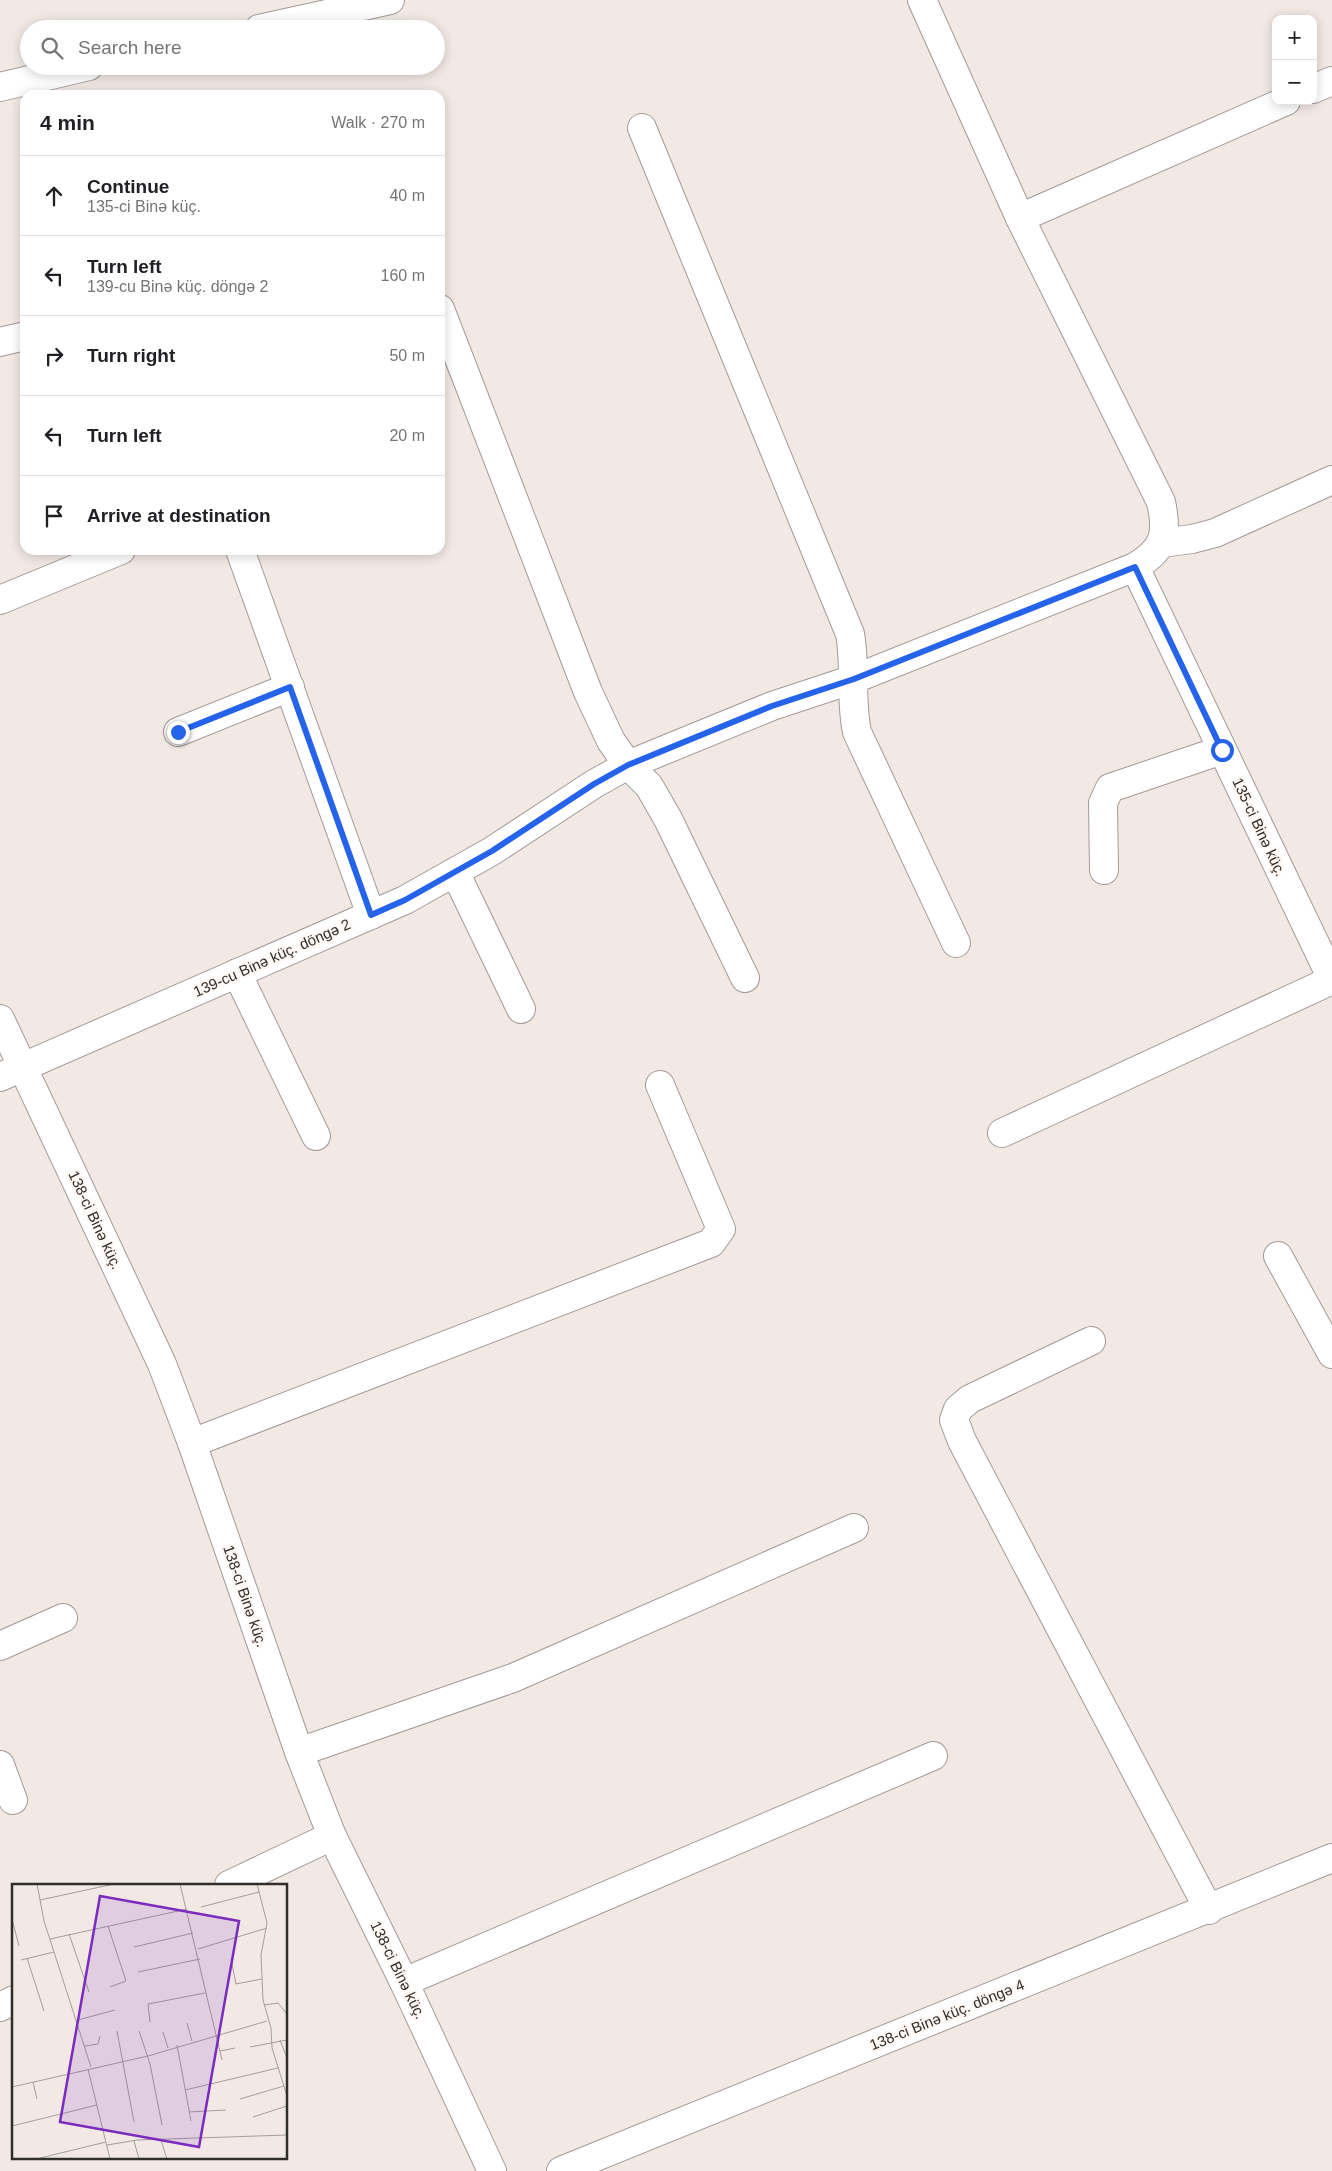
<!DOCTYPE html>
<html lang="en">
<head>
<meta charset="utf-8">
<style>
  :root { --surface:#fff; --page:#f2f2f2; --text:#202124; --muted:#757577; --line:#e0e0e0 }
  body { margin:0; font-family:Arial,sans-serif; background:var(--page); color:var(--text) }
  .controls { position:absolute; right:15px; top:15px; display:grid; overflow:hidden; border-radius:10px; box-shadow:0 2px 12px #0003 }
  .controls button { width:45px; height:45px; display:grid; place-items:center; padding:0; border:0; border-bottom:1px solid var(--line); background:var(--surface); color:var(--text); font:25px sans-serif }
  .stop { position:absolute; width:15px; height:15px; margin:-11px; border:4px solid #2563eb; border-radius:50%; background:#fff }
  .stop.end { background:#2563eb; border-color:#fff; box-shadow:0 1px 5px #0008 }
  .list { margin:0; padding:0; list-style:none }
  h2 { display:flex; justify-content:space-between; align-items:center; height:65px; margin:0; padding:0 20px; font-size:21px }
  h2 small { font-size:16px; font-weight:400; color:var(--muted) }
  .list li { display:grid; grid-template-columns:32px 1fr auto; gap:15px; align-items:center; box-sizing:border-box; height:80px; padding:0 20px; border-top:1px solid var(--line) }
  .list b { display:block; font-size:19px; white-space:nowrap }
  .list p { margin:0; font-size:16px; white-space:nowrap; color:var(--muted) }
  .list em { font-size:16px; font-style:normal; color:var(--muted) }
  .icon { flex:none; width:28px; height:28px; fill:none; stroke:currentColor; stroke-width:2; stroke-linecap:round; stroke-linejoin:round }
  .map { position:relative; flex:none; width:1332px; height:2171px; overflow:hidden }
  .search { position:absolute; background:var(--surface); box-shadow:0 2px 12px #0003; left:20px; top:20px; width:425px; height:55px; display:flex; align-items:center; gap:12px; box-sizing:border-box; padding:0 18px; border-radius:28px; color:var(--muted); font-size:19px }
  .panel { position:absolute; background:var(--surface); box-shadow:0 2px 12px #0003; left:20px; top:90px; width:425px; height:465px; border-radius:15px }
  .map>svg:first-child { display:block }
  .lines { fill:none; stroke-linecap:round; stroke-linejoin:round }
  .minor-casing { stroke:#a39a97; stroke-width:30 }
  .minor { stroke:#fff; stroke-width:28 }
  .route { stroke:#2563eb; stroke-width:6 }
  .labels { text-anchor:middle; stroke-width:4.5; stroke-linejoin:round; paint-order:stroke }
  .street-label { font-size:15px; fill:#302d2b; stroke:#fef7f3 }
  .inset-road { fill:none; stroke:#a49e9b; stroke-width:1 }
  .view { fill:#7b2cbf; fill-opacity:0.15; stroke:#7b2cbf; stroke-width:2.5 }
  .inset-edge { fill:none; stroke:#302d2b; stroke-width:2.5 }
</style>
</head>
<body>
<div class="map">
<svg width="1332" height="2171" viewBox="0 0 1332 2171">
  <rect width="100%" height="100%" fill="#f2e9e5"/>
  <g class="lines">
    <defs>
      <g id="minor">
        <polyline points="259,29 390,0"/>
        <polyline points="0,87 89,66"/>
        <polyline points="1313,89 1332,81"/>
        <path d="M642,128L850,634C856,667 850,700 857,732L956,943"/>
        <polyline points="1020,218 1286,101"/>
        <polyline points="440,309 588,692 611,741 628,765 649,786 668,819 745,978"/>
        <polyline points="0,342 25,336"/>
        <polyline points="1162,543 1192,539 1215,533 1332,480"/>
        <polyline points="240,550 371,915"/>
        <polyline points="1135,567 1332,979"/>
        <polyline points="0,600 121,550"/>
        <polyline points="178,732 290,687"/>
        <polyline points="1104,870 1103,803 1110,788 1222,750"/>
        <polyline points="455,872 521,1009"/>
        <polyline points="237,973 316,1136"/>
        <polyline points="0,1019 162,1364 192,1443 299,1752 332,1836 404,1982 492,2171"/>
        <path d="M0,1077L405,900L492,851L594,784L628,765L772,706L854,679L1135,567C1165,549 1168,534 1161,502L1020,218L922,0"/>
        <polyline points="1002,1133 1332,980"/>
        <polyline points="1278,1256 1332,1354"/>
        <polyline points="1091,1341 970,1399 958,1409 954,1420 962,1441 1209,1910"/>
        <polyline points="192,1443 711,1243 721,1229 660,1085"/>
        <polyline points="0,1646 63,1618"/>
        <polyline points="299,1752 513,1678 854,1528"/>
        <polyline points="0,1765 13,1800"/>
        <polyline points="229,1885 332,1836"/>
        <polyline points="404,1982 933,1756"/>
        <polyline points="0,2007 14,2000"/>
        <polyline points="561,2171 1332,1858"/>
      </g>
    </defs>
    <use href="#minor" class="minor-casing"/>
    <use href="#minor" class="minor"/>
  </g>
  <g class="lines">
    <polyline class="route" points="178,732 290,687 371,915 405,900 492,851 594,784 628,765 772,706 854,679 1135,567 1222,750"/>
  </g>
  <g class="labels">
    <g class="street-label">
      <text transform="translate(1259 827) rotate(65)" y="5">135-ci Binə küç.</text>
      <text transform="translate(272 958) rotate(-24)" y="5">139-cu Binə küç. döngə 2</text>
      <text transform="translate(95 1220) rotate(65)" y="5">138-ci Binə küç.</text>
      <text transform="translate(245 1596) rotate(71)" y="5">138-ci Binə küç.</text>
      <text transform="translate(398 1970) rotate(64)" y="5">138-ci Binə küç.</text>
      <text transform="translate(947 2015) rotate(-22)" y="5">138-ci Binə küç. döngə 4</text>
    </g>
  </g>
  <g transform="translate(12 1884)">
    <rect width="275" height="275" fill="#f2e9e5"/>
    <path class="inset-road" d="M25,0L32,37L79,183M168,0L210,176M245,0L255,39L249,71L251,116L259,144L260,164L275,212M28,16L102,0M189,23L247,8M0,35L7,62M96,42L114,97L98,103M57,50L77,108M38,55L175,25M122,63L181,49M186,65L255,44M15,74L32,127M219,75L224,100L250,95M9,76L42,68M126,88L188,75M252,121L266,119L275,130M66,136L103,126M138,138L136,120L193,109M175,139L180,157M105,147L122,238M127,147L138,180L150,241M151,148L156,164M268,156L275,174M165,161L179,237M73,162L86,160L88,152M238,163L275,156M208,167L223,164M76,185L98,275M21,198L25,215M0,203L136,172L255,137M173,206L266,184M228,215L272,202M177,228L214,226M241,233L275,222M0,242L85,221M149,256L155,275M122,257L127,275M95,261L125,256L275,251M24,275L94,258"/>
    <path class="view" d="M88,12L227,37L187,263L48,238Z"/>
    <rect width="275" height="275" class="inset-edge"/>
  </g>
</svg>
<div class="controls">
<button>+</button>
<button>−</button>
</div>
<div class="stop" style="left:1222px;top:750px"></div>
<div class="stop end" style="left:178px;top:732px"></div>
<div class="search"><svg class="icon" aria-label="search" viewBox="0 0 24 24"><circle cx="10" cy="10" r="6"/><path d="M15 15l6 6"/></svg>Search here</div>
<section class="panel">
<h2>4 min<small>Walk · 270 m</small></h2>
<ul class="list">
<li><svg class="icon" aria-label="ahead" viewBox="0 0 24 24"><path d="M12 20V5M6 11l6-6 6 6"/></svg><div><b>Continue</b><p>135-ci Binə küç.</p></div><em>40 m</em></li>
<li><svg class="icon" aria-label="left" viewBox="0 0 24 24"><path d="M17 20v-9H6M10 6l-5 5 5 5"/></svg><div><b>Turn left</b><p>139-cu Binə küç. döngə 2</p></div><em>160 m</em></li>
<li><svg class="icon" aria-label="right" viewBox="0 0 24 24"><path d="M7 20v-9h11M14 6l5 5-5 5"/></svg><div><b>Turn right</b></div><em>50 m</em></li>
<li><svg class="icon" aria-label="left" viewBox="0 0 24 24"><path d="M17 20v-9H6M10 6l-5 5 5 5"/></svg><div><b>Turn left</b></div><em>20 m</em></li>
<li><svg class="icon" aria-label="arrive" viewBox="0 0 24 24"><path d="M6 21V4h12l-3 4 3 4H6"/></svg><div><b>Arrive at destination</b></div></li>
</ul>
</section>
</div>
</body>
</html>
